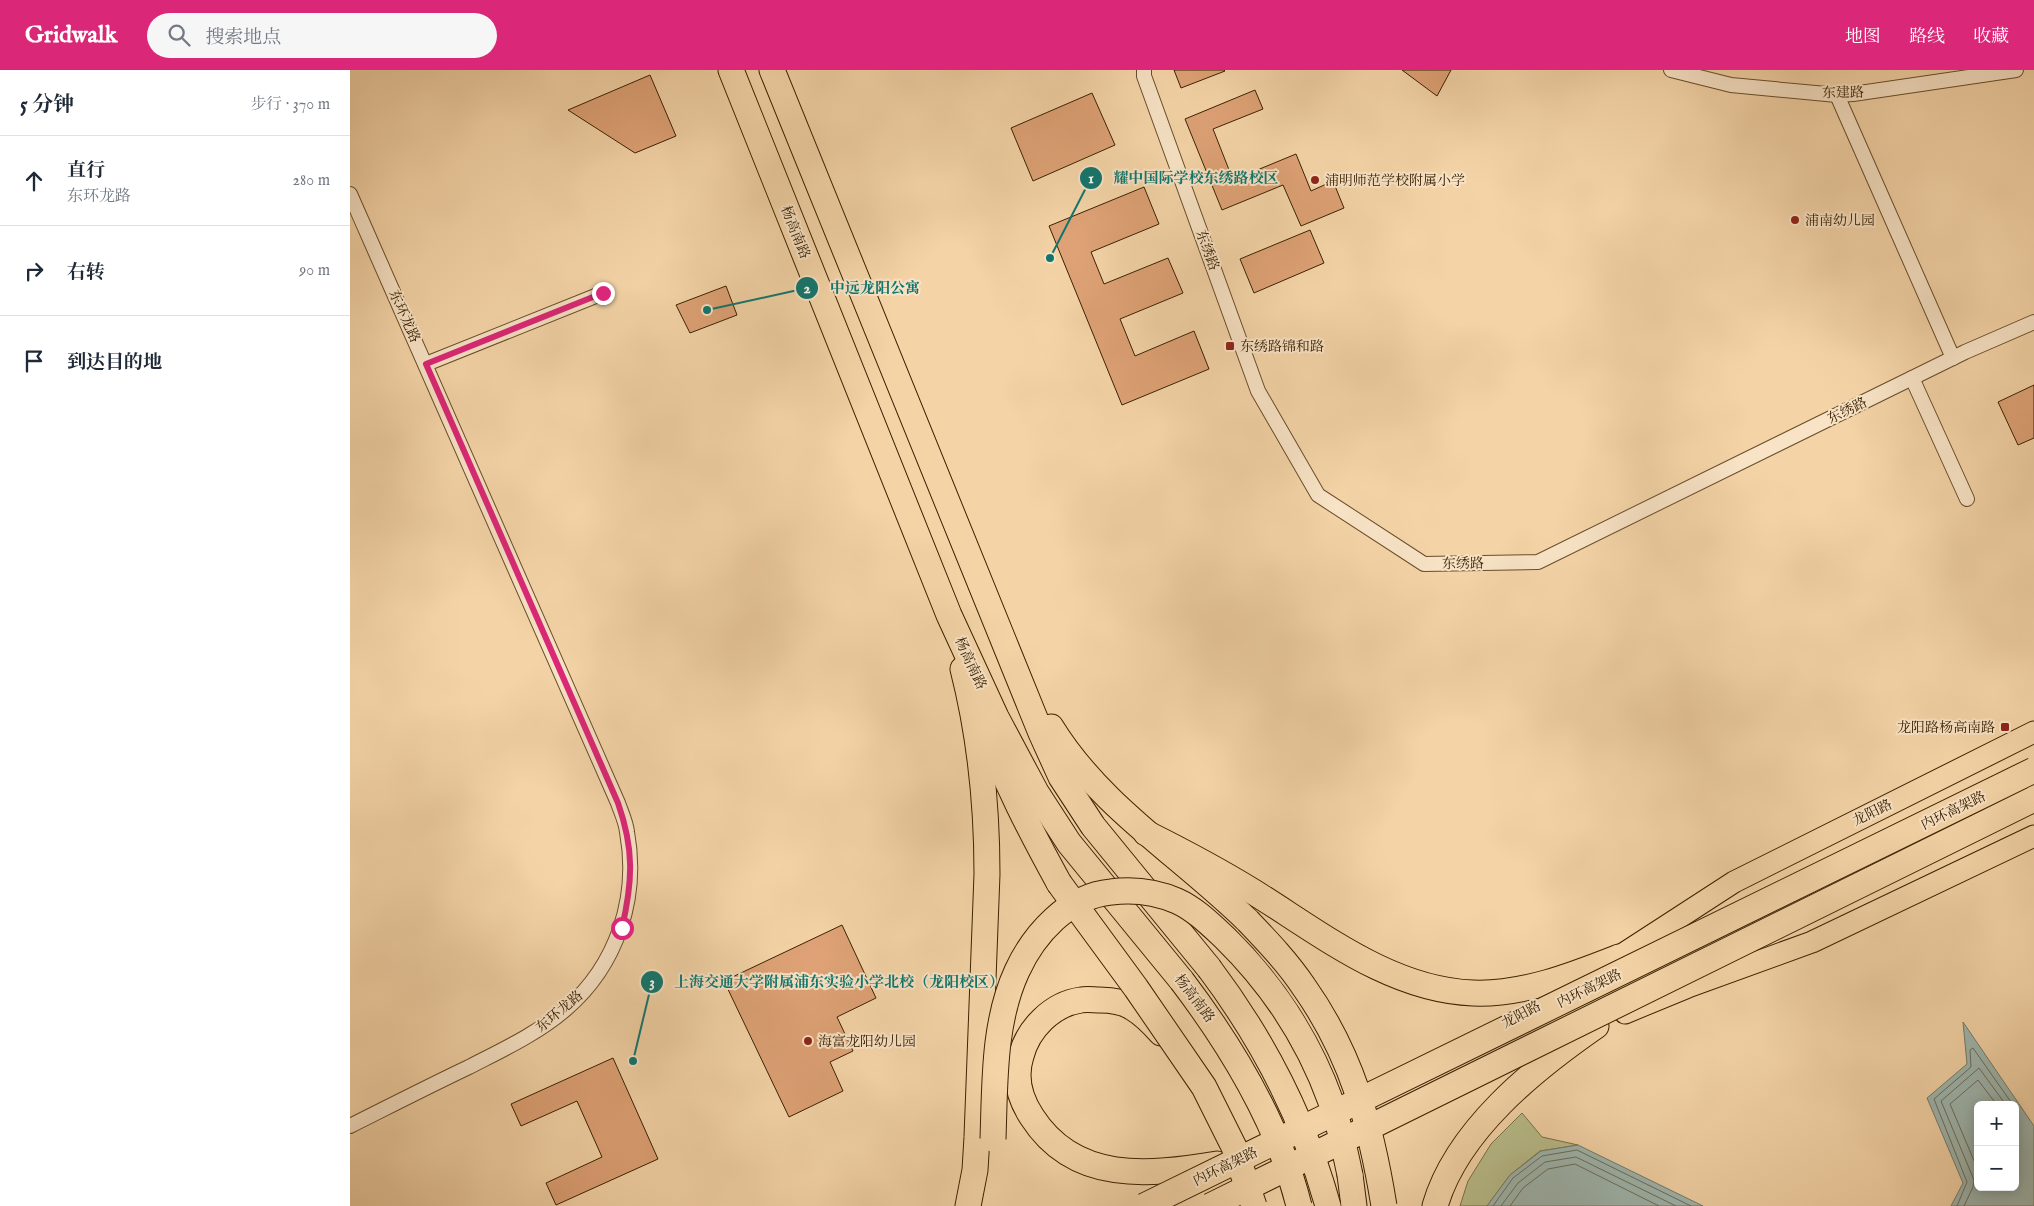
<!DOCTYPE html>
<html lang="zh">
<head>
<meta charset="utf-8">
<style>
  :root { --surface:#fff; --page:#f6f6f7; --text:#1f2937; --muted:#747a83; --line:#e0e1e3; --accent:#db2777 }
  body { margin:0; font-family:"IM FELL English","Noto Serif SC",serif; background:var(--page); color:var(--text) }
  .controls { position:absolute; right:15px; bottom:15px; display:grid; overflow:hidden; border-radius:8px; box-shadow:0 2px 12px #0003 }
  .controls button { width:45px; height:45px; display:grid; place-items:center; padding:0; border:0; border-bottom:1px solid var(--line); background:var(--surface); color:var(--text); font:25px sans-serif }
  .stop { position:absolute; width:15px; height:15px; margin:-11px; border:4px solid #db2777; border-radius:50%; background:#fff }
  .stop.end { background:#db2777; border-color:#fff; box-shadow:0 1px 5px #0008 }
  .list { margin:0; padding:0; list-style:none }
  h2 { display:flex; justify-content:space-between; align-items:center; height:65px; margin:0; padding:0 20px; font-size:21px }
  h2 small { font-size:16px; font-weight:400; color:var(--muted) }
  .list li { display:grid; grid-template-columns:32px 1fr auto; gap:15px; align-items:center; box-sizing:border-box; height:90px; padding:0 20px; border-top:1px solid var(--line) }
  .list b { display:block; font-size:19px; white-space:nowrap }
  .list p { margin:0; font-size:16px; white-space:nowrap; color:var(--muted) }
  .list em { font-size:16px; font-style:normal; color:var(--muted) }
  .icon { flex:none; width:28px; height:28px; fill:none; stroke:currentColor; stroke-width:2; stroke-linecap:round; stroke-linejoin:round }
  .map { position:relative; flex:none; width:1684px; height:1136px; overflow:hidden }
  header { display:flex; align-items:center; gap:30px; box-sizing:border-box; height:70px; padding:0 25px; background:var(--accent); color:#fff }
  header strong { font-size:24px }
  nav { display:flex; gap:28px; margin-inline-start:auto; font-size:18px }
  .search { width:350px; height:45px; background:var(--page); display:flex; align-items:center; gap:12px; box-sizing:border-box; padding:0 18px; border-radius:28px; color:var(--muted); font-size:19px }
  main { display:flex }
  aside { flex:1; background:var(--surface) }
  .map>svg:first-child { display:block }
  .green { fill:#b8bd8a; stroke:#796f46 }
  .water { fill:#9eb7b0; stroke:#767b6a; fill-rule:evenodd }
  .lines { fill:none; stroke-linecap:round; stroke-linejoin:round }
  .shore { stroke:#6c6c58; stroke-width:1 }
  .building { fill:#dea276; stroke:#3a2101 }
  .street-casing { stroke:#684e2a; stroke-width:16 }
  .primary-casing { stroke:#3a2101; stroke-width:23 }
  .highway-casing { stroke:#3a2101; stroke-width:27 }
  .street { stroke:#f8e3c6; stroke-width:14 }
  .primary { stroke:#f4d4a7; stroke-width:21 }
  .highway { stroke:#f4d4a7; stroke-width:25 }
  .highway-bridge-casing { stroke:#3a2101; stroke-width:27; stroke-linecap:butt }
  .highway-bridge { stroke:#f4d4a7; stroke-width:25 }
  .route { stroke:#db2777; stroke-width:6 }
  .poi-dot { fill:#8f2418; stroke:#f8e3c6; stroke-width:2 }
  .labels { text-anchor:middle; stroke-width:4; stroke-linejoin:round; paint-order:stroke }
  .street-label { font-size:14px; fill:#3a2101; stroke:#f8e3c6 }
  .poi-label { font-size:14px; fill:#3a2101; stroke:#f8e3c6; text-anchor:start }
  .leader { fill:none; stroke:#0f766e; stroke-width:2 }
  .callout-dot { fill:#0f766e; stroke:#f8e3c6; stroke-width:2 }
  .mark-label { font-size:15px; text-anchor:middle; font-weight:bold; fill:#fff }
  .callout-label { font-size:15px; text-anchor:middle; font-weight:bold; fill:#0f766e; stroke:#f8e3c6; stroke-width:4; stroke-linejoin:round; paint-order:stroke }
</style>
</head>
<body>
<header>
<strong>Gridwalk</strong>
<div class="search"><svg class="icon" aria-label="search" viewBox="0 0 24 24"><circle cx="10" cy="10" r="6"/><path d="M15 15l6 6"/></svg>搜索地点</div>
<nav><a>地图</a><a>路线</a><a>收藏</a></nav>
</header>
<main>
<aside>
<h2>5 分钟<small>步行 · 370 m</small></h2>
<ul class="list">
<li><svg class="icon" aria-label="ahead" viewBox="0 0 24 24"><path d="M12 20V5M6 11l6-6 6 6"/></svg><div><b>直行</b><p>东环龙路</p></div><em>280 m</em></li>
<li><svg class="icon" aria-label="right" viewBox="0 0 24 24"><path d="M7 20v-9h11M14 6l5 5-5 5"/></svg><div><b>右转</b></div><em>90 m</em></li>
<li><svg class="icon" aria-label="arrive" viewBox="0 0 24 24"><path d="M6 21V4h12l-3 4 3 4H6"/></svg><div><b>到达目的地</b></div></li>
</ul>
</aside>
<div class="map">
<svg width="1684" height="1136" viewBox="0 0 1684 1136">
  <rect width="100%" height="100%" fill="#f4d4a7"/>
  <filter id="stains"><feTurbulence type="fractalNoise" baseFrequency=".004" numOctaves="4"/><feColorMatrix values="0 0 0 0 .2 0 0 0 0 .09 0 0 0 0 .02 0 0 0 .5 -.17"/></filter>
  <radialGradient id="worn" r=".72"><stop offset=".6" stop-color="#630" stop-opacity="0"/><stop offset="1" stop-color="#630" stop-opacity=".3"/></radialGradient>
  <polygon class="green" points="1172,1043 1192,1067 1228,1075 1190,1081 1160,1105 1137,1136 1110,1136 1118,1111 1141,1074"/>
  <g class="water">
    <path d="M1613,952L1684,1056V1136H1601L1613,1113L1577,1028L1617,994ZM1628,1035H1665V1117H1628Z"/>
    <polygon points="1228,1075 1351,1135 1353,1136 1137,1136 1160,1105 1191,1081"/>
  </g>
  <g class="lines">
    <g class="shore">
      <polyline points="1628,1100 1600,1034 1628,1010 1647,1035"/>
      <polyline points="1143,1136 1163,1108 1192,1086 1227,1080 1341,1136"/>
      <polyline points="1151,1136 1168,1113 1195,1092 1226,1087 1326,1136"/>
      <polyline points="1160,1136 1173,1118 1198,1099 1225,1094 1309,1136"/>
      <polyline points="1607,1136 1617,1112 1584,1029 1621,997 1620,980 1623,978 1663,1035"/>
      <polyline points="1614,1136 1623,1117 1624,1110 1591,1031 1629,998 1656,1035"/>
    </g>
  </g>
  <g class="building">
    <polygon points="824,0 874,0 875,1 831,18"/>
    <polygon points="1052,0 1101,0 1087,26"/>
    <polygon points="300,5 326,66 285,83 218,40"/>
    <polygon points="905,20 913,39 863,59 883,110 946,84 961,121 983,111 994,138 951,156 933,115 872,140 835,49"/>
    <polygon points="742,23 765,75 683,111 661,58"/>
    <polygon points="794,117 809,154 741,182 754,214 818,188 833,223 770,249 785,286 844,261 859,299 772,335 699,156"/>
    <polygon points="960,160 974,193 904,223 890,189"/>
    <polygon points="376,216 387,245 340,263 326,235"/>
    <polygon points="1684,315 1684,368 1668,375 1648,332"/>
    <polygon points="492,855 526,928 487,947 503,981 480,992 493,1021 439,1047 374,911"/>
    <polygon points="263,988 308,1089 206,1135 196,1113 252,1087 227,1031 171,1056 161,1034"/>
  </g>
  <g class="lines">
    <defs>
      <g id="street">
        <polyline points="794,0 794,6 908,321 968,425 1074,494 1188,492 1615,282 1684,252"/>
        <polyline points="1321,0 1381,15 1487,25 1503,24 1666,0"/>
        <polyline points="1487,25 1603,288"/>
        <path d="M0,124L268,733C271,742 276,752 277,762C289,828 267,895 216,939C187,964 152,980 119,997C79,1016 40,1036 0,1056"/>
        <polyline points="76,294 253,223"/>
        <polyline points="1562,308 1617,429"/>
      </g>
      <g id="primary">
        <polyline points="1256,895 1384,812 1684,662"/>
        <polyline points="1275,943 1338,917 1462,872 1684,766"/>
      </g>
      <g id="highway">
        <polyline points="381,0 599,545 646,647 686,722 719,773 832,911"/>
        <polyline points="422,0 691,663 711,707 743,756 859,898"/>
        <path d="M613,599C630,666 637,736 637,804L627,1067L625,1100L618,1136"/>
        <path d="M635,657C655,712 681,762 709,813"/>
        <path d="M701,657C750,737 832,786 898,851"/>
        <path d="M796,763C832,781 868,800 902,821C970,863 1040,920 1123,923C1173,925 1223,905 1269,887"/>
        <path d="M811,963C803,954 793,944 783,938C774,932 760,930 750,930C744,930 737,929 731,930C702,934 678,959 671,986C664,1008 670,1029 682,1047C725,1114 799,1105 867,1094"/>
        <polyline points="1000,1105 1004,1136"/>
        <path d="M1085,1136C1107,1060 1184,999 1246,956"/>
      </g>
    </defs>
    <use href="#street" class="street-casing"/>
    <use href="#primary" class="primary-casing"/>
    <use href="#highway" class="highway-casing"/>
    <use href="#street" class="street"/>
    <use href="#primary" class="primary"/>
    <use href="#highway" class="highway"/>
    <defs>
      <g id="highway-bridge">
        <polyline points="709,813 786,918 854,1017 884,1077 904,1136"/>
        <path d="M898,851C918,872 938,893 954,917C1002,985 1021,1055 1034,1136"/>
        <path d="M859,898C914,971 954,1049 978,1136"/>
        <path d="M832,911C882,977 929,1055 949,1136"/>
        <path d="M643,1069C645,1014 643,953 667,901C684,864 718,826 761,822C784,819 806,822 827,831C845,839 861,855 875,868C922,914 959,971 981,1032C990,1056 995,1081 1000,1105"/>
        <polyline points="794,1136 1684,700"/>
        <polyline points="860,1136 1684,729"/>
      </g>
    </defs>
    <use href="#highway-bridge" class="highway-bridge-casing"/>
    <use href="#highway-bridge" class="highway-bridge"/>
  </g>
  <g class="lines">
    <path class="route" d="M253,223L76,294L268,733C284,779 283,810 272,858"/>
  </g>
  <g class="poi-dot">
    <circle cx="965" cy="110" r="5"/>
    <circle cx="1445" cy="150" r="5"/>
    <rect x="875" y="271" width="10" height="10" rx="2.5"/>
    <rect x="1650" y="652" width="10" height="10" rx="2.5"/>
    <circle cx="458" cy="971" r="5"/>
  </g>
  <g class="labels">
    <g class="street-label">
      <text transform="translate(1493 22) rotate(-1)" y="5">东建路</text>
      <text transform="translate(446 162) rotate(68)" y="5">杨高南路</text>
      <text transform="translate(858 180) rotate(70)" y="5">东绣路</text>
      <text transform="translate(55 246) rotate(66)" y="5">东环龙路</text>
      <text transform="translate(1497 340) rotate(-26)" y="5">东绣路</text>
      <text transform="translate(1113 493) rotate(-1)" y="5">东绣路</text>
      <text transform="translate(621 593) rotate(65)" y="5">杨高南路</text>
      <text transform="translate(1603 740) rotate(-26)" y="5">内环高架路</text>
      <text transform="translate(1522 742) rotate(-26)" y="5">龙阳路</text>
      <text transform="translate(1239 918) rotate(-26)" y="5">内环高架路</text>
      <text transform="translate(845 928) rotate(53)" y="5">杨高南路</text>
      <text transform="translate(209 941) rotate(-40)" y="5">东环龙路</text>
      <text transform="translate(1171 944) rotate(-28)" y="5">龙阳路</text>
      <text transform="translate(875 1096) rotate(-26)" y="5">内环高架路</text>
    </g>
    <g class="poi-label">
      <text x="975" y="115">浦明师范学校附属小学</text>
      <text x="1455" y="155">浦南幼儿园</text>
      <text x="890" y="281">东绣路锦和路</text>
      <text x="1645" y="662" text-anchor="end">龙阳路杨高南路</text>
      <text x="468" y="976">海富龙阳幼儿园</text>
    </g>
  </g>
  <path class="leader" d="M700 188L741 108M357 240L457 218M283 991L302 912"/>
  <g class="callout-dot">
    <circle cx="700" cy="188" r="5"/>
    <circle cx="357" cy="240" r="5"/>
    <circle cx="283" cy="991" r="5"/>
    <circle cx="741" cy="108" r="12"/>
    <circle cx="457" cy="218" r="12"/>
    <circle cx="302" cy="912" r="12"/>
  </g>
  <g class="mark-label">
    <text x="741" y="113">1</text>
    <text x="457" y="223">2</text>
    <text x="302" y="917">3</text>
  </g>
  <g class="callout-label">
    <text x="846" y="113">耀中国际学校东绣路校区</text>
    <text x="525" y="223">中远龙阳公寓</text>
    <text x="489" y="917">上海交通大学附属浦东实验小学北校（龙阳校区）</text>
  </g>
  <rect width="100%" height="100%" filter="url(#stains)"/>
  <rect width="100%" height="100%" fill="url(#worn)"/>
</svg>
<div class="controls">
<button>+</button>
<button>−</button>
</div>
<div class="stop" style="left:272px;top:858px"></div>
<div class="stop end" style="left:253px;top:223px"></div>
</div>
</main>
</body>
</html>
